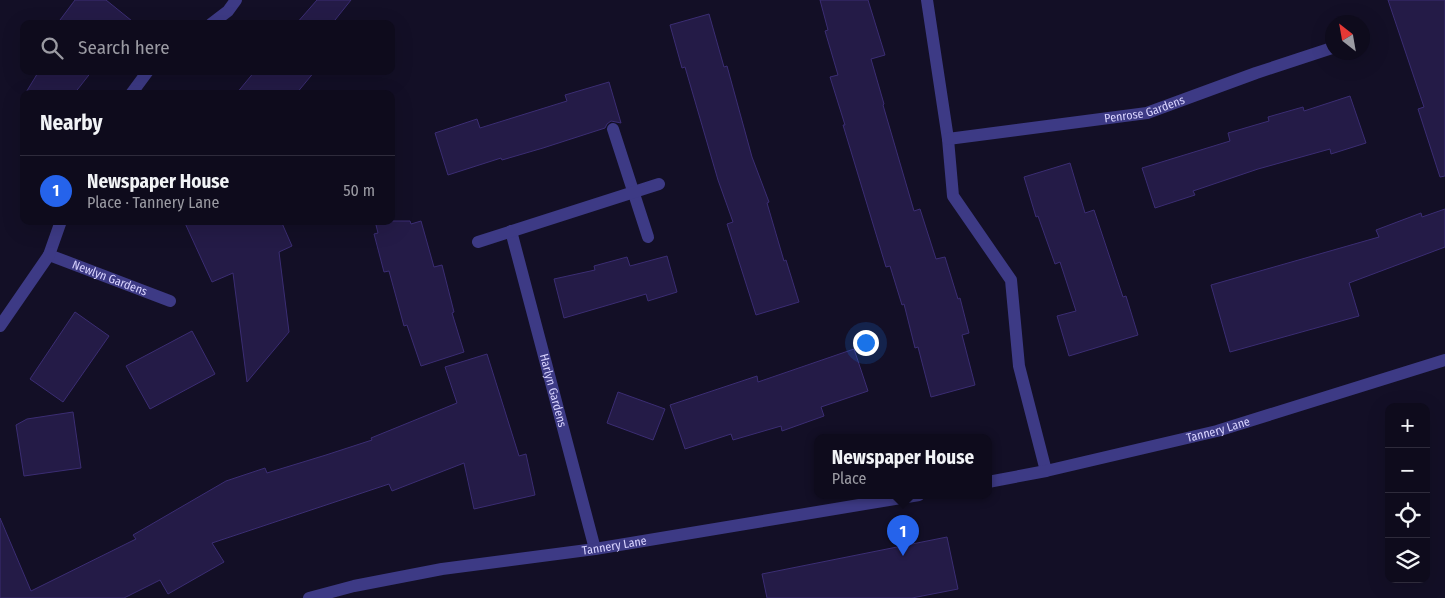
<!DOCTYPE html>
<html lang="en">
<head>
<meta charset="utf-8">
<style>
  :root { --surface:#0e0b1c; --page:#1c1929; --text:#f1f3f6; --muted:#9b9ba3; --line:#2e2b3b; --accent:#2563eb }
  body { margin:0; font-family:"Fira Sans Condensed",sans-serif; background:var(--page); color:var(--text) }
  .controls { position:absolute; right:15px; bottom:15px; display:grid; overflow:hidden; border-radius:10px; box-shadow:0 5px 20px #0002 }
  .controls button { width:45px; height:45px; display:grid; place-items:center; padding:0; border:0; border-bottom:1px solid var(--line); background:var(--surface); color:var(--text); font:25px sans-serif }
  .compass { position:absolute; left:1325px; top:15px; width:45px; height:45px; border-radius:50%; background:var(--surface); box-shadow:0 5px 20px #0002; rotate:329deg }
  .you { position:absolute; left:865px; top:342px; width:18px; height:18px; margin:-12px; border:4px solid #fff; border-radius:50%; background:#1a73e8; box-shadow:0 0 0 8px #1a73e833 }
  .badge { display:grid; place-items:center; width:32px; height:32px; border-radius:50%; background:var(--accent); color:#fff; font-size:16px; font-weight:700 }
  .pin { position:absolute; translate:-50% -41px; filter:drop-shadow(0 1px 2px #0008) }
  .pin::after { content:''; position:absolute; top:26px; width:18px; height:15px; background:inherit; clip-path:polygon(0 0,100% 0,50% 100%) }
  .popup { position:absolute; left:814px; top:434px; width:178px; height:65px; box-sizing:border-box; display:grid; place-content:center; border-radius:10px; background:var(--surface); filter:drop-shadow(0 1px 4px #0005); font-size:16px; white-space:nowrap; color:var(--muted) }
  .popup b { font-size:19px; color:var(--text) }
  .popup::after { content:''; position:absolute; left:50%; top:100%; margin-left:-10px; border:10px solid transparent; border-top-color:var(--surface) }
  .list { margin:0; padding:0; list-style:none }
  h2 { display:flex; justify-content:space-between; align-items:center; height:65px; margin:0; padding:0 20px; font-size:21px }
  h2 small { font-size:16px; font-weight:400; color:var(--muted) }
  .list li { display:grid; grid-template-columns:32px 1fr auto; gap:15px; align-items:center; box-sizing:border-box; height:70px; padding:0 20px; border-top:1px solid var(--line) }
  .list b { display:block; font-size:19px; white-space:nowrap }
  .list p { margin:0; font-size:16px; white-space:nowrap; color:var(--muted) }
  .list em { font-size:16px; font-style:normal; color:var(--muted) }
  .icon { flex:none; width:28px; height:28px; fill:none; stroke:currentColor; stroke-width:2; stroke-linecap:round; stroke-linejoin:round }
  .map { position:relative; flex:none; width:1445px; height:598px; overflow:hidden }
  .search { position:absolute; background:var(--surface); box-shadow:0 5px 20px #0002; left:20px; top:20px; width:375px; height:55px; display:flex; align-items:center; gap:12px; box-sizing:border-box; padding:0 18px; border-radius:10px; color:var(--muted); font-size:19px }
  .panel { position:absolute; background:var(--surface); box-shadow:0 5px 20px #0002; left:20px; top:90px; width:375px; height:135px; border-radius:10px }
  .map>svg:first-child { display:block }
  .building { fill:#241b47; stroke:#3b2d73 }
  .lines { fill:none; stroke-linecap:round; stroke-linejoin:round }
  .minor { stroke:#3d3a85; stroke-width:12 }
  .labels { text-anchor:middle; stroke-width:4.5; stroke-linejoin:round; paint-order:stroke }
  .street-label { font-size:12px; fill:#d9d4ff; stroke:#130f26 }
</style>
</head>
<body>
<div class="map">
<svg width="1445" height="598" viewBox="0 0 1445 598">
  <rect width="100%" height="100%" fill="#130f26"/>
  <g class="building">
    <polygon points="75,0 106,0 132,21 130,24 57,24"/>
    <polygon points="317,0 351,0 335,20 339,24 296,24"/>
    <polygon points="820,0 868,0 885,55 871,59 884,104 883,105 914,211 920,209 936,259 945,257 958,299 960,298 969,333 962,335 975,385 931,397 918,347 915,348 904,304 902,305 890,266 886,267 843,125 845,125 830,77 838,75 825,31 828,30"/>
    <polygon points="1388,0 1445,0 1445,176 1440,177 1418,109 1424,107"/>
    <polygon points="709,14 724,67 727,66 752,157 769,202 767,203 784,261 786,260 799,302 756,315 727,224 733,222 718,180 685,67 682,68 670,25"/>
    <polygon points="39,71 92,71 74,94 25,94"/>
    <polygon points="255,71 315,71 296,94 236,94"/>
    <polygon points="609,82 621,123 611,121 607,124 605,128 543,148 502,160 501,158 448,175 435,133 477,119 480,128 567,101 565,95"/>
    <polygon points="1350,96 1366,143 1331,154 1330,149 1258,169 1193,191 1195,195 1155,208 1142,168 1230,141 1228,133 1269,121 1268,117 1303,107 1304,111"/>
    <polygon points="1070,163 1085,213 1094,210 1123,297 1126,296 1138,335 1069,356 1057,316 1076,311 1060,262 1055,264 1038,216 1036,217 1024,177"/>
    <polygon points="1445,209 1445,247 1349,283 1359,316 1230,352 1211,285 1379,237 1376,230 1421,213 1422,217"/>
    <polygon points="184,221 281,221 292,246 279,252 289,332 247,382 233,273 212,282"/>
    <polygon points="375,221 410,221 411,224 421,221 434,267 442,265 454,312 452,313 464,352 421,366 407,325 404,326 389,271 384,272 374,234 378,233"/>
    <polygon points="667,256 677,292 648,301 646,294 564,318 554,279 595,270 594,266 627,257 630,266"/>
    <polygon points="75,312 109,336 63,402 30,379"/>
    <polygon points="192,331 215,374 150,409 126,366"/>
    <polygon points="854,349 868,391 821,407 824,416 782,431 781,426 733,440 731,434 685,449 670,405 757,376 758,382"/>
    <polygon points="487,354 519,456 526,454 535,495 474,509 464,463 392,491 389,484 212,543 224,562 168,594 160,580 124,598 0,598 0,518 31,591 136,539 133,535 226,481 265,468 267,473 326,455 372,440 371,438 457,403 445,367"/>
    <polygon points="618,392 665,409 653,440 607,423"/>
    <polygon points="73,412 81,468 24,476 16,425 27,419"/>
    <polygon points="947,537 958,589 912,598 767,598 762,574"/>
  </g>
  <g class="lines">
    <g class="minor">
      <polyline points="927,0 948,139 953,196 1011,280 1019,366 1046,471"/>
      <polyline points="211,24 228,11 236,0"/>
      <polyline points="131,94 148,71"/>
      <polyline points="613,129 648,237"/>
      <path id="s1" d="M948,139L1147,113L1256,73L1332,48"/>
      <path id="s2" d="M511,231L595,549"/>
      <polyline points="478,242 659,184"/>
      <path id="s3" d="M49,255L170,301"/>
      <polyline points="0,326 49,255 61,221"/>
      <path id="s4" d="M988,482L1046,471L1217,431L1445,360"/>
      <path id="s5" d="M309,598L354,586L442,569L595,549L919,495"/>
    </g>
  </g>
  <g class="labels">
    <g class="street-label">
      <text dy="4" stroke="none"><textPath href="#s1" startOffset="199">Penrose Gardens</textPath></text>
      <text dy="4" stroke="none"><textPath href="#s3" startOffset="65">Newlyn Gardens</textPath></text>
      <text dy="4" stroke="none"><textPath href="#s2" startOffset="165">Harlyn Gardens</textPath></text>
      <text dy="4" stroke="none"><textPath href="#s4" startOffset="236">Tannery Lane</textPath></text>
      <text dy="4" stroke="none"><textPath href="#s5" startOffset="310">Tannery Lane</textPath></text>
    </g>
  </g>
</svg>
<div class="controls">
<button>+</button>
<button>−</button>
<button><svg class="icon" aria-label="locate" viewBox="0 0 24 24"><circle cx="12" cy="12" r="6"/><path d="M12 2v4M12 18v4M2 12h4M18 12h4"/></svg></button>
<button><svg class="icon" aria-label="layers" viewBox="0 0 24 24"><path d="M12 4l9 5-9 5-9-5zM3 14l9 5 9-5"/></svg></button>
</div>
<svg class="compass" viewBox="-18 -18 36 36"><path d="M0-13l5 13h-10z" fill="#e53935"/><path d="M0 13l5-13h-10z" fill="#9b9ba3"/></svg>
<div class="you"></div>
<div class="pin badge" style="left:903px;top:556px">1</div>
<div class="popup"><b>Newspaper House</b>Place</div>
<div class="search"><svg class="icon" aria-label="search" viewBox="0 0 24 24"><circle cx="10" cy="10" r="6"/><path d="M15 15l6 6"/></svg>Search here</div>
<section class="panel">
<h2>Nearby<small></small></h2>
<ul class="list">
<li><span class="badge">1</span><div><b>Newspaper House</b><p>Place · Tannery Lane</p></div><em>50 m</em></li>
</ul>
</section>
</div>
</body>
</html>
